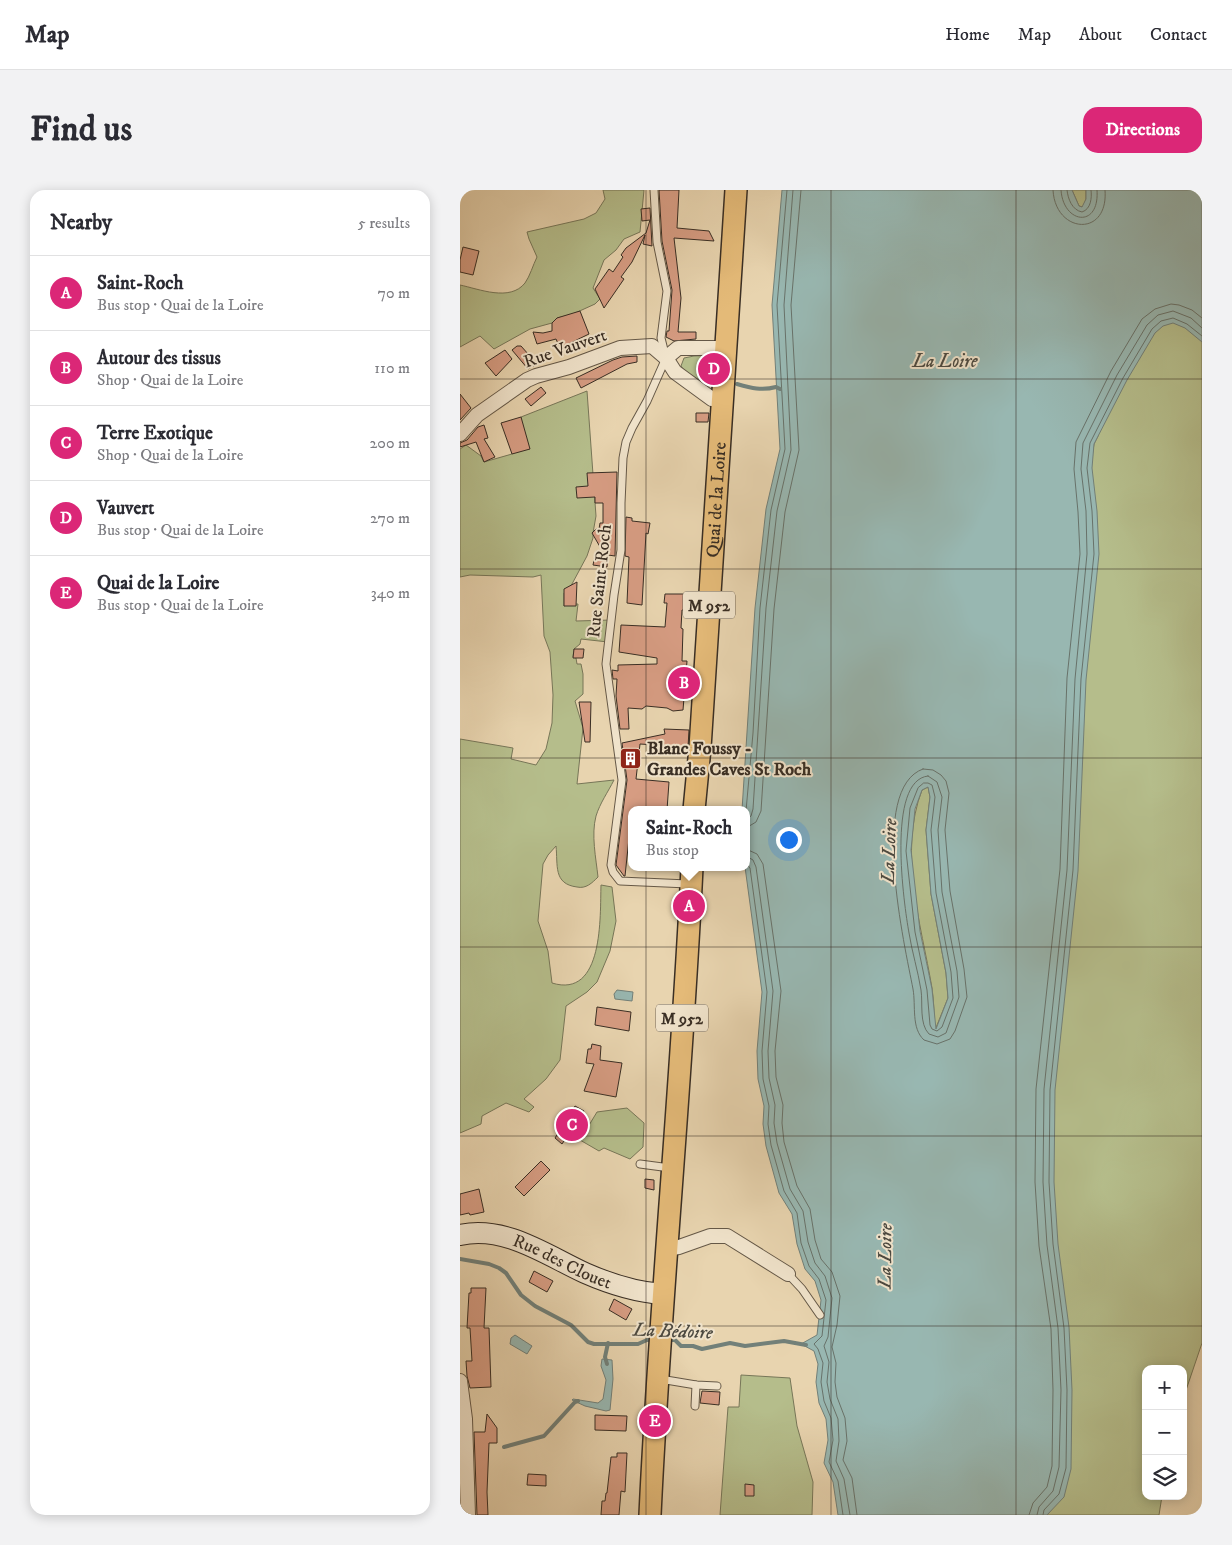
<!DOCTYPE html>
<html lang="en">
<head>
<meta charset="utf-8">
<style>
  :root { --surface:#fff; --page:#f2f2f3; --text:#2b2b33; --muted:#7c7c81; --line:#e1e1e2; --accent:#db2777 }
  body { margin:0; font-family:"IM FELL DW Pica",serif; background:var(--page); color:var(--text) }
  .controls { position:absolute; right:15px; bottom:15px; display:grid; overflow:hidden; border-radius:10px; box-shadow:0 2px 12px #0003 }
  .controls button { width:45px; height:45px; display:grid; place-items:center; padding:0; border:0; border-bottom:1px solid var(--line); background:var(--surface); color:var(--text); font:25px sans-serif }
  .you { position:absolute; left:328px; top:649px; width:18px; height:18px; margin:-12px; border:4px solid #fff; border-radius:50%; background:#1a73e8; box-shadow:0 0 0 8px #1a73e833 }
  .badge { display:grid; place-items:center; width:32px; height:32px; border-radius:50%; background:var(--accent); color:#fff; font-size:16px; font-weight:700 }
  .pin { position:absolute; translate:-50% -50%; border:2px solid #fff; box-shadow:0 1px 5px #0006 }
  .popup { position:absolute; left:168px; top:616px; width:122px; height:65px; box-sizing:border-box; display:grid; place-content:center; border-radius:10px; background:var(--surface); filter:drop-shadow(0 1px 4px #0005); font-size:16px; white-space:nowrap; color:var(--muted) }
  .popup b { font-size:19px; color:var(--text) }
  .popup::after { content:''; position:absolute; left:50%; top:100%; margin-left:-10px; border:10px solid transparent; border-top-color:var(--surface) }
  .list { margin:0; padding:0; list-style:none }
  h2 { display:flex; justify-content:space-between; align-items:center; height:65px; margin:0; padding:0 20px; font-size:21px }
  h2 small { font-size:16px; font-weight:400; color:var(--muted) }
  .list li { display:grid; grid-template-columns:32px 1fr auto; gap:15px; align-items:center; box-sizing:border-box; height:75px; padding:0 20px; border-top:1px solid var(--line) }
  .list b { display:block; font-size:19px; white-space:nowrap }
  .list p { margin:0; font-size:16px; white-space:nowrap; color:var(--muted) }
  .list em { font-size:16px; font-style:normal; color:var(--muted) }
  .icon { flex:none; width:28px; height:28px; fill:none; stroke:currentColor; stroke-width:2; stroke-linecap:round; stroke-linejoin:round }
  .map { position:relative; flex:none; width:742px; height:1325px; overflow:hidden; border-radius:15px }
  header { display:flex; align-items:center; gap:30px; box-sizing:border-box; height:70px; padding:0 25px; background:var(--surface); border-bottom:1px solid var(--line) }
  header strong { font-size:24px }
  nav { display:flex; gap:28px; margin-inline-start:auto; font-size:18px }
  .intro { display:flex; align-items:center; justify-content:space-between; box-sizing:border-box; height:120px; padding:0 30px }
  h1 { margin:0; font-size:35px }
  .button { padding:12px 22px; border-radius:15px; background:var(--accent); color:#fff; font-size:18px; font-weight:700 }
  main { display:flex; gap:30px; padding:0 30px }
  aside { flex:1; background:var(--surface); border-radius:15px; box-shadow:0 2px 12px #0003 }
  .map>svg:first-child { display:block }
  .green { fill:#b5bd8b; stroke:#777658 }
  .water { fill:#98b7b1; stroke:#728079; fill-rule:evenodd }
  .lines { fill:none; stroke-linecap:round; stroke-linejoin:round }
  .shore { stroke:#68726a; stroke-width:1 }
  .stream { stroke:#728079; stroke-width:4 }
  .building { fill:#d69c82; stroke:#392e24 }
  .lane-casing { stroke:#655847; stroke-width:9 }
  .street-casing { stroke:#655847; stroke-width:16 }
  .secondary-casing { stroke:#392e24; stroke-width:22 }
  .primary-casing { stroke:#392e24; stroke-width:24 }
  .lane { stroke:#f0e3cb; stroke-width:7 }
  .street { stroke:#f0e3cb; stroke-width:14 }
  .secondary { stroke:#f0e3cb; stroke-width:20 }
  .primary { stroke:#e4ba78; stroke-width:21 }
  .grid { fill:none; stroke:#392e24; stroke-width:1; stroke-opacity:0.55 }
  .labels { text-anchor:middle; stroke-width:4; stroke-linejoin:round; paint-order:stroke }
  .shield { fill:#f0e3cb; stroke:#706456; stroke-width:1 }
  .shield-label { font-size:16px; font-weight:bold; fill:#392e24 }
  .street-label { font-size:18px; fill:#392e24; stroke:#f0e3cb }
  .poi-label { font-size:18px; font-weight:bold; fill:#392e24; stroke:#f0e3cb; text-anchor:start }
  .water-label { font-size:19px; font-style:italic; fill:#4c4940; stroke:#f0e3cb }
</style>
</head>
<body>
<header>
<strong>Map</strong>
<nav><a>Home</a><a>Map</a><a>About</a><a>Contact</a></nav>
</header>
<div class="intro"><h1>Find us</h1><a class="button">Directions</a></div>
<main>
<aside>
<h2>Nearby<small>5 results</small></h2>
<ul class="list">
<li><span class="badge">A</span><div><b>Saint-Roch</b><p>Bus stop · Quai de la Loire</p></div><em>70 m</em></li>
<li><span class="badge">B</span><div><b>Autour des tissus</b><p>Shop · Quai de la Loire</p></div><em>110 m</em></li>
<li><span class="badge">C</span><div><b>Terre Exotique</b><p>Shop · Quai de la Loire</p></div><em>200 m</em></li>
<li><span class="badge">D</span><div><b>Vauvert</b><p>Bus stop · Quai de la Loire</p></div><em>270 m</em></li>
<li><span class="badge">E</span><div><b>Quai de la Loire</b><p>Bus stop · Quai de la Loire</p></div><em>340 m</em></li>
</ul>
</aside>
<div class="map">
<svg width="742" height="1325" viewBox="0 0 742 1325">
  <rect width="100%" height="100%" fill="#e8d4af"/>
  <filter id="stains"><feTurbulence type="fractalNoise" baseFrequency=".004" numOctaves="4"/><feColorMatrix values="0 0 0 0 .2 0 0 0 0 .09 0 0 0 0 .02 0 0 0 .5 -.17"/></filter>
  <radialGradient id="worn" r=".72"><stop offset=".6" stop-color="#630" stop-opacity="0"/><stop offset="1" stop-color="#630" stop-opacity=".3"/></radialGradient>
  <g class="green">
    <path d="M143,0H184L180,42L164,49L156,60L144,70L133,98L140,109L135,114L113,124L97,128L92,133L70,139L34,159L20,146L0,157V95C19,99 50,112 65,93C70,86 73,75 77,67L69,49L67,42L124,29L136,23L145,9Z"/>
    <polygon points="612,0 626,0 626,9 623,17 619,16"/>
    <polygon points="742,45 742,1153 723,1209 723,1179 686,1179 686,1306 702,1306 699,1325 587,1325 557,748 634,254 638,246 681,53"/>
    <path d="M234,166C238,166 244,165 247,167C252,172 249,187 246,193H240L224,180L221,176L224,168Z"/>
    <path d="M127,201L136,326L133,343V348L127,366L112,394L104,403V416L110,414H118L116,431L151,430L148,452L121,449L120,454L114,459L113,467L116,468L117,474H121L123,484V504L115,511L123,538L117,594L154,590C148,602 140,613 136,626C131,645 136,668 138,687C132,693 126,699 117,697C93,694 98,675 96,656L88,665L83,674L78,731L88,761L92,793C144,809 140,726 141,695L152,697L156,731L150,761L137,792L127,802L106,816L100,870L86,889L64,909L74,917L69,922L46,913L22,926L21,934L0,943V549L53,558L51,569L76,575L86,559L92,533L93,505L90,462L84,446L81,385L73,387L10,385L0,387V259L6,255L21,266L24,272L52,264L61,227Z"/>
    <path d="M468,597L470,607L466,640L471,704L486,783L488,808L475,840C474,826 474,811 472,798C461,733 438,663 462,600Z"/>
    <polygon points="167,918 184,933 183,957 170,969 144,958 139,961 120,950 137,922"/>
    <polygon points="281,1185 330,1188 337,1236 353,1292 352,1325 260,1325 268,1217 279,1217"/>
  </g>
  <g class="water">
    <path d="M322,0H612L619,16L622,17L626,9V0H742V152L725,138L713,133L703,136L695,143L667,190L634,254L632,278L637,321L639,364L626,490L618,681L595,900L594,992L598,1054L609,1137L612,1200L611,1279L604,1307L587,1325H378L373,1292L364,1273L368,1250L366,1229L359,1213L356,1192L358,1174L354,1161L341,1154L357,1145L361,1110L355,1091L345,1079L337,1054L332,1024L319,1003L306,956L303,934L304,916L298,889L297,861L302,802L285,677H286V620H282L295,418L306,319L320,259L312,115ZM468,597L470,607L466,640L471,704L486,783L488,808L476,839L472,799L460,741L451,660L455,619L462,600Z"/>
    <polygon points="157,800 173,802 172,811 155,809 154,804"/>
    <polygon points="55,1145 72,1156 67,1164 50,1154 51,1148"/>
    <polygon points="142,1169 152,1170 153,1189 150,1220 146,1221 125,1216 112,1210 113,1209 138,1213 143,1209 146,1190 141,1176"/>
  </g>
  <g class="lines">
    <g class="shore">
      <path d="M593,0C595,44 649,48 645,0"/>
      <path d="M601,0C603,34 640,39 637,0"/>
      <path d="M607,0C608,9 612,20 622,22C631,19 632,8 631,0"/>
      <path d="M463,579L473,580L481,585L486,591L489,603L485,640L490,701L504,779L507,807L495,841L490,849L477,854L464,850C451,838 456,816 453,799C445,757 408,598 463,579Z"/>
      <path d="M468,586L477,592L482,607L478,640L482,702L497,781L499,807L486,843L478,847L469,844C459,834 463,813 461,800C458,781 452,762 449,743C444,715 426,590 468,586Z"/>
      <polygon points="464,593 468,593 472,595 475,607 471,640 476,703 491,782 493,808 482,837 477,841 472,839 470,835 467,800 455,742 446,661 450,618 458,598"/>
      <polyline points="286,621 293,543 300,418 311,320 325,259 317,115 327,0"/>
      <polyline points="286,630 291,626 293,619 306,418 317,321 331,260 324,115 333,0"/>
      <polyline points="286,638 296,632 301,621 314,419 325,322 339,260 331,115 341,0"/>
      <polyline points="286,659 297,664 303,674 321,801 315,861 316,887 323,915 322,933 324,952 337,996 350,1019 355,1050 361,1069 372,1082 380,1106 377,1135 372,1157 376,1173 375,1192 377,1207 385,1228 387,1251 383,1270 392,1288 397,1325"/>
      <polyline points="286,666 293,670 296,677 313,801 308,861 309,888 315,915 314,933 317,953 330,999 343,1021 348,1052 355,1073 365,1086 372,1108 368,1147 364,1156 369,1172 367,1192 370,1209 378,1229 379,1251 376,1271 384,1289 390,1325"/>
      <polyline points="286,673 290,678 307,802 302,861 303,889 309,916 308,934 311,955 324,1001 337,1023 341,1053 349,1076 359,1089 366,1110 362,1146 354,1154 358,1159 363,1173 361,1192 364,1211 371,1228 373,1250 369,1272 378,1291 383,1325"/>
      <polyline points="569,1325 573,1313 587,1297 592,1276 593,1200 591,1139 579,1056 575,992 576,899 600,679 607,488 620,364 618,322 614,279 616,252 651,181 682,129 695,119 711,114 719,115 732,120 742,128"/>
      <polyline points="577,1325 579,1317 593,1301 599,1277 601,1200 598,1138 587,1055 583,992 584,899 607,680 615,489 627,364 626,321 621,279 623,253 657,185 687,135 698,125 713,121 731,128 742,138"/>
      <polyline points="583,1325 584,1320 599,1304 606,1278 607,1200 604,1138 593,1054 589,992 590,900 613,680 621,489 634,364 632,321 627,278 630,253 663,188 692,139 701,131 713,128 727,134 742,146"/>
    </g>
    <g class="stream">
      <path d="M277,194C291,198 302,201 316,197L320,199"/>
      <polyline points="0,1069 29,1074 39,1078 46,1083 61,1105 75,1116 111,1135 128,1152 134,1154 178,1154 187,1150 193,1150"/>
      <polyline points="208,1150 215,1150 221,1156 233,1156 242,1159 270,1153 285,1156 324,1151 346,1155"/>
      <polyline points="147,1174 145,1167 148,1153"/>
      <polyline points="44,1257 84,1246 115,1212 118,1211"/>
    </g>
  </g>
  <g class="building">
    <polygon points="199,0 219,0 217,38 249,41 254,51 214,48 221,108 218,142 236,142 236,149 214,151 206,147 207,141 209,141 212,100 202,51"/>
    <polygon points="190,18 192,56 183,54 185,45 172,72 161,87 164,89 144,118 135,99 149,79 153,82 163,67 161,65 166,58 186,43 190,30 182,31 181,19"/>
    <polygon points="3,57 19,61 13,85 0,82 0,70"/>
    <polygon points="120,121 129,144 100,158 96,149 77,154 73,142 83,143 92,141 92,133 97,128"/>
    <polygon points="57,156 61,156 77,174 68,179 52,160"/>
    <polygon points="45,160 52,169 36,186 25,173"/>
    <polygon points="177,166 177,172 167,174 121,198 116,188 153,170 162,167"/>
    <polygon points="81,197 86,203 71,216 65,209"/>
    <polygon points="0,204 11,218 0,230"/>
    <polygon points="236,223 249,223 248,232 236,232"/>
    <polygon points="61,227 70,259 52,264 41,233"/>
    <polygon points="24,235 28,248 24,249 35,267 24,272 16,252 0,257 0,253 7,250 18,237"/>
    <polygon points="157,282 155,366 148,365 147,377 133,375 136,361 143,362 132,343 136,339 139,339 140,333 143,333 143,313 135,313 135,307 117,308 116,297 128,296 127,283"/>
    <polygon points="166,327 172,328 172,331 190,333 188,344 186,343 182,415 167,413 169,367 165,366"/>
    <polygon points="117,392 116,416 104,416 104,399"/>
    <polygon points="205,404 225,404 229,414 224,413 224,420 222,420 221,438 223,439 222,471 227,471 223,520 213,521 207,518 186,516 182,519 168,518 169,539 160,539 156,506 157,489 153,489 152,480 158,481 158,475 197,474 197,468 159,462 161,435 205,437 207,413 204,413"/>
    <polygon points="114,459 124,459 123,468 113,468"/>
    <polygon points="119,512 131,512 130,552 125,552"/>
    <polygon points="204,539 229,540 228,557 180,554 176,589 209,592 207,620 172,620 165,686 164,686 156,675 167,590 162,553 205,544"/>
    <polygon points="137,817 171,822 169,841 135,835"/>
    <polygon points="132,854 141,856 140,870 162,873 156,907 124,901 134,874 126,873 128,859 131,859"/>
    <polygon points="115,916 124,921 102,954 95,948"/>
    <polygon points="81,971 90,980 64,1006 55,997"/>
    <polygon points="185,989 194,990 194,1000 185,998"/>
    <polygon points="19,999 24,1022 10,1025 9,1023 0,1025 0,1004"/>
    <polygon points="74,1081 93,1091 87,1102 69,1092"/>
    <polygon points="11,1098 26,1098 24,1138 29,1138 31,1197 10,1198 7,1186 6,1171 12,1171 10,1138 7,1138 9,1103 11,1103"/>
    <polygon points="154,1109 172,1119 166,1130 149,1120"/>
    <polygon points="242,1201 260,1202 259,1215 240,1213"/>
    <polygon points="27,1224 37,1238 37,1253 29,1253 27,1302 28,1325 17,1325 14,1242 25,1242"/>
    <polygon points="135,1225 167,1226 166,1241 135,1240"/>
    <polygon points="157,1263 167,1263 165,1302 161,1301 159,1325 141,1325 142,1311 145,1311 146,1303 147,1303 151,1267 157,1267"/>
    <polygon points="68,1284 86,1285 86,1296 67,1295"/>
    <polygon points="285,1294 294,1295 294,1306 285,1306"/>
  </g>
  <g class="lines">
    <defs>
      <g id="lane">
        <polyline points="194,0 197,52 207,101 201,148 206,168 187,211 172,238 166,252 163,268 161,313 161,360 154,405 146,474 162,590 151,675 153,682 160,691 228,694"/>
        <polyline points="180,974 210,978"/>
        <polyline points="328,1084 342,1099 360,1125"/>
        <polyline points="200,1189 236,1195 257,1196"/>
        <polyline points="235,1216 236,1195"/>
      </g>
      <g id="street">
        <polyline points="206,168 218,158 266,158"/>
        <polyline points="0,244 17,225 67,190 76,186 109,177 160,158 192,156 206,168 215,182 252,209 262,210"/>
        <polyline points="205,1059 219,1057 250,1046 267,1046 328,1084"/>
        <polyline points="0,1191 5,1229 8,1325"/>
      </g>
      <g id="secondary">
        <path id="s1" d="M0,1045C45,1035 86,1065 125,1083C150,1094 175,1102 202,1104"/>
      </g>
      <g id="primary">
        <path id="s2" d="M234,620L240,558L276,0"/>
        <path d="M190,1325C200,1109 222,893 232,677"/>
      </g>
    </defs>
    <use href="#lane" class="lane-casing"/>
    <use href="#street" class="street-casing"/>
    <use href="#secondary" class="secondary-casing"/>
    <use href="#primary" class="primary-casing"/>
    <use href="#lane" class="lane"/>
    <use href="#street" class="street"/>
    <use href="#secondary" class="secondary"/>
    <use href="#primary" class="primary"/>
  </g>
  <path class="grid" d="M186,0V1325M371,0V1325M556,0V1325M0,189H742M0,379H742M0,568H742M0,757H742M0,946H742M0,1136H742"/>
  <defs>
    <symbol id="building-square" viewBox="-11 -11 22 22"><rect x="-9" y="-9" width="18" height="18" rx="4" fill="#8f2418" stroke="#f0e3cb"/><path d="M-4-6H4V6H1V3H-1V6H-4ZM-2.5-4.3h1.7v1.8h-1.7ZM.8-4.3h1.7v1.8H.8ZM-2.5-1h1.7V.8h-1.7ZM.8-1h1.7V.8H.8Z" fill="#fff"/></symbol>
  </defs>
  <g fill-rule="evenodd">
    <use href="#building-square" x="158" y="556" width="25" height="25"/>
  </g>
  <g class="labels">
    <g class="shield">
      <rect x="223" y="401.5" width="52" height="27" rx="4"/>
      <rect x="196" y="814.5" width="52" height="27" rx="4"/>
    </g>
    <g class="shield-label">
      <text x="249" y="421">M 952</text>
      <text x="222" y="834">M 952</text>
    </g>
    <g class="street-label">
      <text transform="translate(105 158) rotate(-19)" y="6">Rue Vauvert</text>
      <text dy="6" stroke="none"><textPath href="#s2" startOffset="311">Quai de la Loire</textPath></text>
      <text transform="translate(139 391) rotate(-84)" y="6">Rue Saint-Roch</text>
      <text dy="6" stroke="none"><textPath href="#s1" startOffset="108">Rue des Clouet</textPath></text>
    </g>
    <g class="poi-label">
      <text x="187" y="564">Blanc Foussy -<tspan x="187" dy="21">Grandes Caves St Roch</tspan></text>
    </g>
    <g class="water-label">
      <text x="485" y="177">La Loire</text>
      <text transform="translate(428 661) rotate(-88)" y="7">La Loire</text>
      <text transform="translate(424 1066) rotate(-89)" y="7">La Loire</text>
      <text transform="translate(213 1140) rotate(2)" y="7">La Bédoire</text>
    </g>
  </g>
  <rect width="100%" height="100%" filter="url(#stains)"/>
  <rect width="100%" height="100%" fill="url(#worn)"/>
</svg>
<div class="controls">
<button>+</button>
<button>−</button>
<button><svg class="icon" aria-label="layers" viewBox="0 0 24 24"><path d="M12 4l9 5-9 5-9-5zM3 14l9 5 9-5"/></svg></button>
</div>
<div class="you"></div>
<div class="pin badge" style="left:229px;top:716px">A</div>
<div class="popup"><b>Saint-Roch</b>Bus stop</div>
<div class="pin badge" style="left:224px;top:493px">B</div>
<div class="pin badge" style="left:112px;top:935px">C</div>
<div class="pin badge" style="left:254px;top:179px">D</div>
<div class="pin badge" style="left:195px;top:1231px">E</div>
</div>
</main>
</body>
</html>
